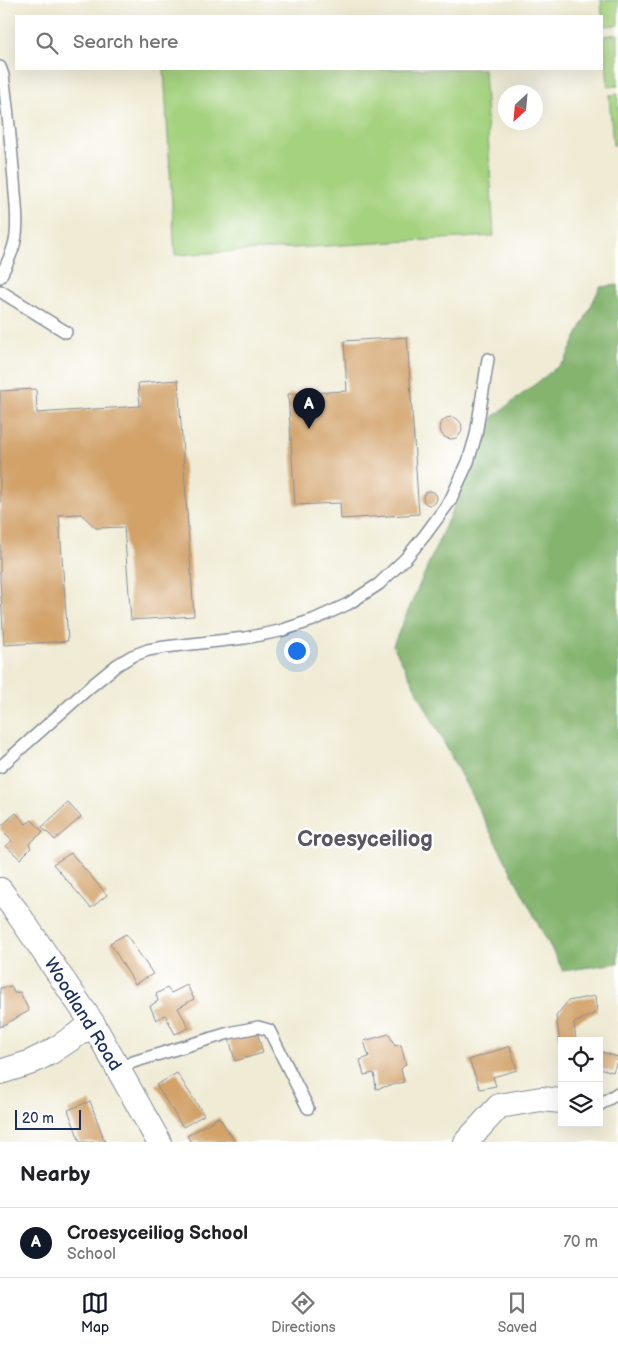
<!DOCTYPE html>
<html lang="en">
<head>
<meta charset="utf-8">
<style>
  :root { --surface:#fff; --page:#f6f6f6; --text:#202124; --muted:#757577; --line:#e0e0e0; --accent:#111827 }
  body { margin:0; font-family:"Balsamiq Sans",sans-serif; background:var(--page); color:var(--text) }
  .controls { position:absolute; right:15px; bottom:15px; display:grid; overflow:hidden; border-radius:0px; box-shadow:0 5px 20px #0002 }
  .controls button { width:45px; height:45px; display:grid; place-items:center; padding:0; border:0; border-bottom:1px solid var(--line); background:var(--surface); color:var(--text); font:25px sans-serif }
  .compass { position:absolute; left:498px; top:85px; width:45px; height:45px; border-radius:50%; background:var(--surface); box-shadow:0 5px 20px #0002; rotate:206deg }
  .scale { position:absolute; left:15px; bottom:12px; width:66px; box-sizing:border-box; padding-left:5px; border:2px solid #1b2f5e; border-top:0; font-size:14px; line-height:18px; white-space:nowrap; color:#1b2f5e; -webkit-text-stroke:4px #fff; paint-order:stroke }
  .you { position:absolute; left:296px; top:650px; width:18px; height:18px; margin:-12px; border:4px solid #fff; border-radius:50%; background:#1a73e8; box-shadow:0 0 0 8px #1a73e833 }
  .badge { display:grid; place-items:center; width:32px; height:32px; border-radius:50%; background:var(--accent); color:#fff; font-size:16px; font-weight:700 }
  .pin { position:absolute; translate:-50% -41px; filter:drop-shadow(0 1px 2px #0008) }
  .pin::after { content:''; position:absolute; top:26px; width:18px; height:15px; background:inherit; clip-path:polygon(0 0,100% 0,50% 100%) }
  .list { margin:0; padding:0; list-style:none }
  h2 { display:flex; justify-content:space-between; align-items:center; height:65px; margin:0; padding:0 20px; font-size:21px }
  h2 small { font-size:16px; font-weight:400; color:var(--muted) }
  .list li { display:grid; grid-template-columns:32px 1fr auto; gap:15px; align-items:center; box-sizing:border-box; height:70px; padding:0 20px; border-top:1px solid var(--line) }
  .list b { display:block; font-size:19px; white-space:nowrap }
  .list p { margin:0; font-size:16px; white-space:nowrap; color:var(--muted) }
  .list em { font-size:16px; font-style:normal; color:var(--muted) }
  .icon { flex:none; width:28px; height:28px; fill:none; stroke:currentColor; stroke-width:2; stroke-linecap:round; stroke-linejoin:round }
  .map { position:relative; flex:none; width:618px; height:1142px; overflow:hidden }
  .search { position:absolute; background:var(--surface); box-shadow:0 5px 20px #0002; left:15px; right:15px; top:15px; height:55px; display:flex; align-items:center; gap:12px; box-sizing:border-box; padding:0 18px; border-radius:0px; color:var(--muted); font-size:19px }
  .sheet { height:135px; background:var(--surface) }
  nav { display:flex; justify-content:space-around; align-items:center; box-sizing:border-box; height:70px; border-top:1px solid var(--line); background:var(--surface); font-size:14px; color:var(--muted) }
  nav a { display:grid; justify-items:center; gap:2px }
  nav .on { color:var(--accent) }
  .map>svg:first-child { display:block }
  .green { fill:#a5d27f; stroke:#60806e }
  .forest { fill:#84b46e; stroke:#507266 }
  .building { fill:#d2a269 }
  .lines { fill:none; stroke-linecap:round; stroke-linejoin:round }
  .lane-casing { stroke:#858d99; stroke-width:14 }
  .street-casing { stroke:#858d99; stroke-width:26 }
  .lane { stroke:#fff; stroke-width:11 }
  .street { stroke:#fff; stroke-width:24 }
  .labels { text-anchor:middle; stroke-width:5; stroke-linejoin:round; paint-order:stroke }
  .street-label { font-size:18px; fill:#1b2f5e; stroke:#fff }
  .district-label { font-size:22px; font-weight:bold; fill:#5b5762; stroke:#fff }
</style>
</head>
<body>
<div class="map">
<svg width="618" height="1142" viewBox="0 0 618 1142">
  <rect width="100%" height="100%" fill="#fff"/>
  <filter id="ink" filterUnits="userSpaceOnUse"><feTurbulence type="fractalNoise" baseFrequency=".02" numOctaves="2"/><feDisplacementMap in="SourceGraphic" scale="10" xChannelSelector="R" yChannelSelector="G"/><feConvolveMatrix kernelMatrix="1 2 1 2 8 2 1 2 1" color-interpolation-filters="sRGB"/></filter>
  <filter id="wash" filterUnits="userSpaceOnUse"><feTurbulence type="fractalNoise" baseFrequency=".0096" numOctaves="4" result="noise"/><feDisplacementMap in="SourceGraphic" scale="20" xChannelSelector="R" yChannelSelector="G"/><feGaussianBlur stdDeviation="1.12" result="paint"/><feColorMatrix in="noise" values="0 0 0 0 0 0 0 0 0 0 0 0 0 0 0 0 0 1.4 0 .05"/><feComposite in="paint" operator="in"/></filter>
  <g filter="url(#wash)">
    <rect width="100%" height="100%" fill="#efebd4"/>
    <g class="green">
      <polygon points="601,0 618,0 618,25 603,26"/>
      <polygon points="618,34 618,86 608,86 604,36"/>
      <polygon points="164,69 484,69 494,236 175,255"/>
      <polygon points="618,94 618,145 613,145 609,95"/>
    </g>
    <polygon class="forest" points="618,285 618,963 563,971 393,645 493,417 565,361 600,287"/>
    <g id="blocks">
      <g class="building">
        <polygon points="407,337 419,514 341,519 340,503 295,505 288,394 347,391 344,341"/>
        <polygon points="178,380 194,616 131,620 124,527 96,528 81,514 59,515 68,641 4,645 0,581 0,391 36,389 37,413 140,406 138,383"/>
        <circle cx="451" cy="428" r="11"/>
        <circle cx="430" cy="498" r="7"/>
        <polygon points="68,803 81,817 55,840 42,827"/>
        <polygon points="16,813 26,824 32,820 43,832 29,844 31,848 20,859 6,846 12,841 0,829 0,827"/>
        <polygon points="71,853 107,895 91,908 53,864"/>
        <polygon points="126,934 153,974 135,984 110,943"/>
        <polygon points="187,985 194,999 178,1008 189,1028 175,1034 165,1015 156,1020 150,1006 158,1001 156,994 167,988 171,993"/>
        <polygon points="11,986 14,993 20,992 29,1011 0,1027 0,988"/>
        <polygon points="595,996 597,1012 574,1023 576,1041 562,1041 562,1049 561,1050 556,1016 568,1001"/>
        <polygon points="257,1031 263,1053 235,1061 229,1038"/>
        <polygon points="389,1034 395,1046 401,1045 406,1064 401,1069 404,1082 376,1089 374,1073 364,1075 360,1060 369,1057 364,1041"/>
        <polygon points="510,1046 517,1070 493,1077 496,1086 480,1089 469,1060"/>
        <polygon points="599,1051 618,1057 613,1072 599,1068"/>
        <polygon points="177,1073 204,1115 183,1127 156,1085"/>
        <polygon points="90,1101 105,1142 80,1142 68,1110"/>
        <polygon points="219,1117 235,1142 191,1142 187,1136"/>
      </g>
    </g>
  </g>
  <g filter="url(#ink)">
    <use href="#blocks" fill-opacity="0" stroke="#858d99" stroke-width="1"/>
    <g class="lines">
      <defs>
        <g id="lane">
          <path d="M0,67L3,75C8,110 11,145 14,180C15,199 19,222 15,241C12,254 6,266 0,277"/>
          <polyline points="0,291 66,332"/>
          <polyline points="0,767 90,687 117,665 132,656 148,650 165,647 245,638 280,631 313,620 348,604 379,584 406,558 425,535 450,501 468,462 476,435 488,359"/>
          <polyline points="118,1069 133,1062 229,1033 258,1027 269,1030 308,1108"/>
          <polyline points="599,1105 618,1093"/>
        </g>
        <g id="street">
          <polyline points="0,890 16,911 93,1024 159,1142"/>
          <polyline points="0,1072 29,1063 51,1052 93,1024"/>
          <polyline points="466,1142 499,1106 541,1099 562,1101"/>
        </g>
      </defs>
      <use href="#lane" class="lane-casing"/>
      <use href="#street" class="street-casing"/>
      <use href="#lane" class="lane"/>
      <use href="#street" class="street"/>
    </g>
  </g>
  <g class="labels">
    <g class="street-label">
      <text transform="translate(83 1014) rotate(58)" y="6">Woodland Road</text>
    </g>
    <g class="district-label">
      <text x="365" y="846">Croesyceiliog</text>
    </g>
  </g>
</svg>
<div class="controls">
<button><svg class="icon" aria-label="locate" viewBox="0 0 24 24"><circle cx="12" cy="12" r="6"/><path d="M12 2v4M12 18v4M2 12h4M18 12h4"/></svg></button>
<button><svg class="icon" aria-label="layers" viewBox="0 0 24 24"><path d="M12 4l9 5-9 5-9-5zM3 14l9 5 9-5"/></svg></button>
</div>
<svg class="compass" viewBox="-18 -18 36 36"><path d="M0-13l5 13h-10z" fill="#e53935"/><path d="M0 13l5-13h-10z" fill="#757577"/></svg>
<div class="scale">20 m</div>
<div class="you"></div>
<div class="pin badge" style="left:309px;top:429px">A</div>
<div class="search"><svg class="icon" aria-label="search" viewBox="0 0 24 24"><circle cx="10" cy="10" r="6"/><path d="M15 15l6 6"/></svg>Search here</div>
</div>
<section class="sheet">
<h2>Nearby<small></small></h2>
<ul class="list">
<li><span class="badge">A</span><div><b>Croesyceiliog School</b><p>School</p></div><em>70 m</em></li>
</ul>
</section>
<nav>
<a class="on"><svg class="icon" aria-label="map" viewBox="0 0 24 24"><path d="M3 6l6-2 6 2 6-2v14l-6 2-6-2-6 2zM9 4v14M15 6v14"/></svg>Map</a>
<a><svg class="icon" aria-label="directions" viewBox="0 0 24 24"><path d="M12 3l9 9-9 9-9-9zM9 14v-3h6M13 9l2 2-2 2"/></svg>Directions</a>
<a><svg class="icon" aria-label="saved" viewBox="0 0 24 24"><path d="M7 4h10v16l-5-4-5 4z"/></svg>Saved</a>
</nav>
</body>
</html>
